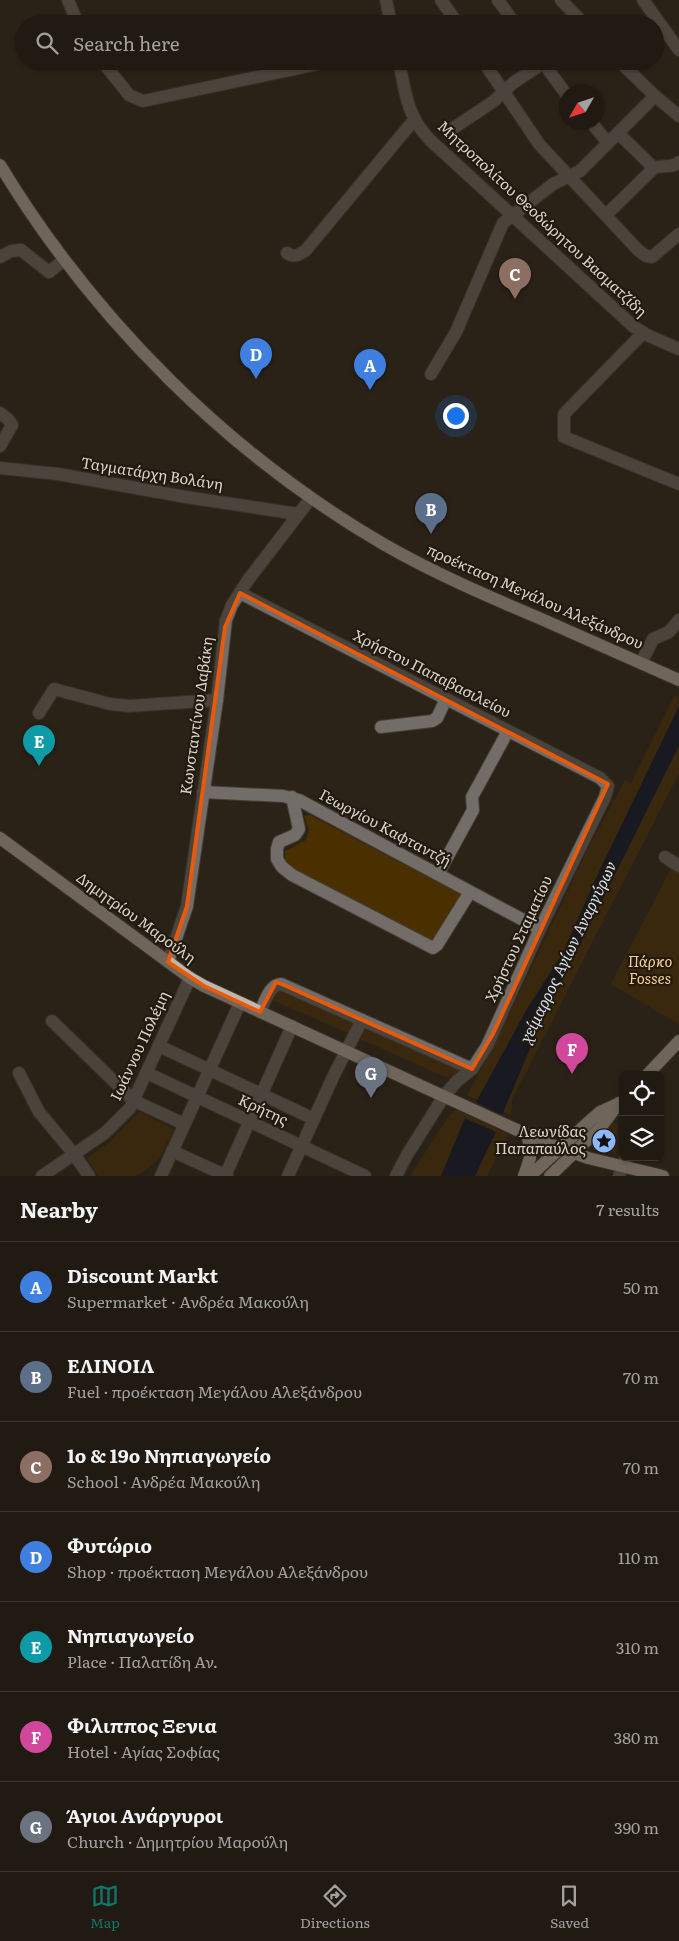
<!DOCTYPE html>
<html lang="en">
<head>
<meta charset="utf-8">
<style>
  :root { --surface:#201a12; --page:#28231b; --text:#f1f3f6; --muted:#a2a19f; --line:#3d3832; --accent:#0f766e }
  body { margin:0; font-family:Literata,serif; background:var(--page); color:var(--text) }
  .controls { position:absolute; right:15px; bottom:15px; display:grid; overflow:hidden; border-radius:8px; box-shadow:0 1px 4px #0004 }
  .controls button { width:45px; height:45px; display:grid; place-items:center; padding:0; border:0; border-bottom:1px solid var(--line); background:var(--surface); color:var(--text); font:25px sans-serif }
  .compass { position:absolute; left:559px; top:85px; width:45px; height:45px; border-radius:50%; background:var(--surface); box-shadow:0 1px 4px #0004; rotate:231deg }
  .you { position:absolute; left:455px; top:415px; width:18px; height:18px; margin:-12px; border:4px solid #fff; border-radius:50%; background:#1a73e8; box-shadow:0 0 0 8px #1a73e833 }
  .badge { display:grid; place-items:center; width:32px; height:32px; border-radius:50%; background:var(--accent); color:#fff; font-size:16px; font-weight:700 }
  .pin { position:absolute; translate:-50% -41px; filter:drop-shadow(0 1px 2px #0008) }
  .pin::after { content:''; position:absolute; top:26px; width:18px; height:15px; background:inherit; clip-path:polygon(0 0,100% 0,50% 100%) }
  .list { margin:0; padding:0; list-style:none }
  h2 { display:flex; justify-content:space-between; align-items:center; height:65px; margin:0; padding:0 20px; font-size:21px }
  h2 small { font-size:16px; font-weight:400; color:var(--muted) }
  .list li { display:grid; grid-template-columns:32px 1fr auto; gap:15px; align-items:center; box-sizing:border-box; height:90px; padding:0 20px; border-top:1px solid var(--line) }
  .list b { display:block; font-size:19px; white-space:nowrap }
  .list p { margin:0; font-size:16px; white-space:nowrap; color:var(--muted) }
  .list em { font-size:16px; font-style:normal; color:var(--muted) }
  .icon { flex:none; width:28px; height:28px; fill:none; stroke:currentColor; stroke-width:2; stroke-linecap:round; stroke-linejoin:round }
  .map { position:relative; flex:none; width:679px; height:1176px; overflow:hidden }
  .search { position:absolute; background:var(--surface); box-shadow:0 1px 4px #0004; left:15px; right:15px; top:15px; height:55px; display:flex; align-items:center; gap:12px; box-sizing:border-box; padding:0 18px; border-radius:28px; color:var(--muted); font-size:19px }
  .sheet { height:695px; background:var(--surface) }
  nav { display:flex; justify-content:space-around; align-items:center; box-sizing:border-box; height:70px; border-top:1px solid var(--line); background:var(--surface); font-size:14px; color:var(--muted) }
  nav a { display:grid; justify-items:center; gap:2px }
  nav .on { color:var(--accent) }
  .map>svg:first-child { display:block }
  .green { fill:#4a3000 }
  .water { fill:#000e2e }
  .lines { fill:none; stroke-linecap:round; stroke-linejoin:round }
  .minor-casing { stroke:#473f35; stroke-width:14 }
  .major-casing { stroke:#473f35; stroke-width:14 }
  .minor { stroke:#726d68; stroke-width:12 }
  .major { stroke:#c0b7ab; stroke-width:12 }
  .marked { fill:none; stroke:#e8590c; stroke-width:4; stroke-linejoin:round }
  .labels { text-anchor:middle; stroke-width:4.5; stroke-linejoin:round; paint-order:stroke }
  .street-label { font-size:15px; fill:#d8d3cb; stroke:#221a0f }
  .park-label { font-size:15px; font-style:italic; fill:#f6cd93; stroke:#221a0f }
  .poi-label { font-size:15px; fill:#d8d3cb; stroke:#221a0f; text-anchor:end }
  .water-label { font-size:16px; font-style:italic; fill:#d3dff2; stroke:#221a0f }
</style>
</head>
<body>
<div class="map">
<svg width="679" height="1176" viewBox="0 0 679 1176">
  <rect width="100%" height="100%" fill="#2b2318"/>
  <g class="green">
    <polygon points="675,695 679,697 679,773 512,1099 511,1115 467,1095 496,1042 588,849 625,780 631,783"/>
    <polygon points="310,815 462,895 433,944 295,872 286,862 285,851 306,840 309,830 304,816"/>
    <polygon points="672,867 679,871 679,1024 611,984"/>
    <polygon points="280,989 353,1022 350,1034 273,1000"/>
    <polygon points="368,1028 457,1068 458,1072 448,1078 360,1039 363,1032"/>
    <polygon points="456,1110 508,1134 487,1176 410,1176 449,1116"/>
    <polygon points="140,1112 174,1129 159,1159 145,1170 135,1176 98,1176 87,1158 110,1142"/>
    <polygon points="615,1122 617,1124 616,1153 595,1147 595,1142"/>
  </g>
  <g class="water">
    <polygon points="679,706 679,746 540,1025 502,1115 476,1102 527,1009 564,951 595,880"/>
    <polygon points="465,1118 496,1132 475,1176 441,1176"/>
  </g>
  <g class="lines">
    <defs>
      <g id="minor">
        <polyline points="68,0 78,24"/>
        <polyline points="386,0 391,24"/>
        <polyline points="441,0 458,24"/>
        <polyline points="498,0 515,24"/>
        <polyline points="561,0 584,24"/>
        <polyline points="643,0 679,50"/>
        <polyline points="102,61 129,95 143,101 332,61"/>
        <path d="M399,61C405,92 407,116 430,140L634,327L649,336L679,349"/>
        <polyline points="483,61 539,144 638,250 646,256 652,257 679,234"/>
        <polyline points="542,61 566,94"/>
        <polyline points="619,61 655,96 679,116"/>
        <polyline points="591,122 608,143"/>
        <polyline points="452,129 494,101 513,83 543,63"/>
        <polyline points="618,133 654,168"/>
        <path d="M606,215L654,168C663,164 671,169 679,162"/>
        <path d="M287,253C294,258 299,255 306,250L414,120"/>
        <polyline points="0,257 11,251 21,250 49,272 64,260"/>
        <polyline points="643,333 564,414 564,437 679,484"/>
        <polyline points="431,374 456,332 503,223 553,184 580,171 655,96"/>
        <polyline points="0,413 8,419 12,425 0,446"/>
        <polyline points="0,468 58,474 186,497 298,514"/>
        <polyline points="240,593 600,778 608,786 605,797 540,929 487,1046 472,1069 457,1081 444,1096 407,1155 396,1176"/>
        <polyline points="641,663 653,639 669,632 679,620"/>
        <polyline points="39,713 54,689 110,704 129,706 217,700"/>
        <polyline points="381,727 432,721 437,718 446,699"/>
        <polyline points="203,792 283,796 299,800 540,929"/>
        <polyline points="292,797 299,829 295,835 279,842 277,849 277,859 282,867 292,875 433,948 437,945 470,892"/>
        <polyline points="665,857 679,866"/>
        <polyline points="438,874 473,810 472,797 508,731"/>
        <polyline points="168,962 187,906 217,700 226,620 232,605 248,580 311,498"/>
        <path d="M260,1012C265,1002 269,985 281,984L472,1069"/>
        <polyline points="52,1021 129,1096 139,1103 184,1124"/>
        <polyline points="159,1046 314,1119"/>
        <polyline points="19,1073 39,1112 74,1154 89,1176"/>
        <polyline points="147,1073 365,1176"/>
        <polyline points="172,1151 227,1176"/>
        <polyline points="42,1176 105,1133 130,1108 190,978"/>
        <polyline points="161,1176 240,1003"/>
        <polyline points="225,1176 292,1026"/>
        <polyline points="288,1176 333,1077 362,1020"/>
        <polyline points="619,1176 626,1157"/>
      </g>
      <g id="major">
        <path d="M0,165C94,320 228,454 385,545C434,573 487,596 539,618C586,639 632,659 679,680"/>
        <polyline points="0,838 190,978 204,986 541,1141 588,1158 663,1176"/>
        <polyline points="647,1075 679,1041"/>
        <polyline points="524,1176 530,1158 528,1135"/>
        <polyline points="530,1176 593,1118 600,1112 620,1103"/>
        <polyline points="550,1176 601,1127 619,1103"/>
      </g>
    </defs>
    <use href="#minor" class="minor-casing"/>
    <use href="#major" class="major-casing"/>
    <use href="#minor" class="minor"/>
    <use href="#major" class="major"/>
  </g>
  <path d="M0 0H679V1176H0ZM240,593L608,784L493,1034L472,1069L284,985L276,982L260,1012L204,986L168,962L187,906L225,627Z" fill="#2b2318" fill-opacity=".55" fill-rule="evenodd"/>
  <path class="marked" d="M240,593L608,784L493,1034L472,1069L284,985L276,982L260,1012L204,986L168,962L187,906L225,627Z"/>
  <defs>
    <symbol id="sight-disc" viewBox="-11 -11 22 22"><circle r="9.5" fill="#8cb9fc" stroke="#221a0f"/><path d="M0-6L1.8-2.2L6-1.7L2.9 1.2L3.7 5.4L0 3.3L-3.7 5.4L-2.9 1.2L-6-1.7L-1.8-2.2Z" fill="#111"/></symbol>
  </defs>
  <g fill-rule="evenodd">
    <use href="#sight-disc" x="590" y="1127" width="28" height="28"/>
  </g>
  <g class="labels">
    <g class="street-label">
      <text transform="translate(542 219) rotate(43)" y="5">Μητροπολίτου Θεοδώρητου Βασματζίδη</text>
      <text transform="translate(152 474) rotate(9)" y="5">Ταγματάρχη Βολάνη</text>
      <text transform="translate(535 597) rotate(24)" y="5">προέκταση Μεγάλου Αλεξάνδρου</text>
      <text transform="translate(432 674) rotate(27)" y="5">Χρήστου Παπαβασιλείου</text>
      <text transform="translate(197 716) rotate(-82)" y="5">Κωνσταντίνου Δαβάκη</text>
      <text transform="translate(385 828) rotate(28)" y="5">Γεωργίου Καφταντζή</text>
      <text transform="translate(136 918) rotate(36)" y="5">Δημητρίου Μαρούλη</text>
      <text transform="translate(519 939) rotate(-65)" y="5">Χρήστου Σταματίου</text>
      <text transform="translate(140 1046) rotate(-65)" y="5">Ιωάννου Πολέμη</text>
      <text transform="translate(263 1110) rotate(25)" y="5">Κρήτης</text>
    </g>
    <g class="park-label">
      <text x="650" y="967">Πάρκο<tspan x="650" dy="17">Fosses</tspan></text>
    </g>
    <g class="poi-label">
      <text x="586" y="1137">Λεωνίδας<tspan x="586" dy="17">Παπαπαύλος</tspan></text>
    </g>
    <g class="water-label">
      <text transform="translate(568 952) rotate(-64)" y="6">χείμαρρος Αγίων Αναργύρων</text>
    </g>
  </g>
</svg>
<div class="controls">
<button><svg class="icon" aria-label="locate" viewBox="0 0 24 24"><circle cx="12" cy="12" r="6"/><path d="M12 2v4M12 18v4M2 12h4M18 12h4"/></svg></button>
<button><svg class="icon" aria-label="layers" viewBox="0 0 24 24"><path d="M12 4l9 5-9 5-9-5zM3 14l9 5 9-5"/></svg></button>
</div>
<svg class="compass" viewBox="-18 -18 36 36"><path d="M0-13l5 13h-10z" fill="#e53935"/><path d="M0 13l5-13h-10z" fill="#a2a19f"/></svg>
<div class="you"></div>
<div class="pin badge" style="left:370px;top:390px;background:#3f7fe0">A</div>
<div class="pin badge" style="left:431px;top:534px;background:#5c6f8a">B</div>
<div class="pin badge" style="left:515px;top:299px;background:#8d6e63">C</div>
<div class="pin badge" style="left:256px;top:379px;background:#3f7fe0">D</div>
<div class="pin badge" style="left:39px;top:766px;background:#0f9aa8">E</div>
<div class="pin badge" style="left:572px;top:1074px;background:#d1479c">F</div>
<div class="pin badge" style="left:371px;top:1098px;background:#6b7280">G</div>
<div class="search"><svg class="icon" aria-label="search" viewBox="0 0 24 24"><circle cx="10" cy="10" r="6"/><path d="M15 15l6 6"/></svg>Search here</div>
</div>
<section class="sheet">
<h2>Nearby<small>7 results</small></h2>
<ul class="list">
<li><span class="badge" style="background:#3f7fe0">A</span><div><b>Discount Markt</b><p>Supermarket · Ανδρέα Μακούλη</p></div><em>50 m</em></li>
<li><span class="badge" style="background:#5c6f8a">B</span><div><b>ΕΛΙΝΟΙΛ</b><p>Fuel · προέκταση Μεγάλου Αλεξάνδρου</p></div><em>70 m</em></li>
<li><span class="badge" style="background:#8d6e63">C</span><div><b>1ο &amp; 19ο Νηπιαγωγείο</b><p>School · Ανδρέα Μακούλη</p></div><em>70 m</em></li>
<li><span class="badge" style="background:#3f7fe0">D</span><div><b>Φυτώριο</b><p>Shop · προέκταση Μεγάλου Αλεξάνδρου</p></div><em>110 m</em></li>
<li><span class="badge" style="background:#0f9aa8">E</span><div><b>Νηπιαγωγείο</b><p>Place · Παλατίδη Αν.</p></div><em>310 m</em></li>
<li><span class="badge" style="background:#d1479c">F</span><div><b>Φιλιππος Ξενια</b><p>Hotel · Αγίας Σοφίας</p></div><em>380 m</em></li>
<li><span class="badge" style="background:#6b7280">G</span><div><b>Άγιοι Ανάργυροι</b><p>Church · Δημητρίου Μαρούλη</p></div><em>390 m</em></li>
</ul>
</section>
<nav>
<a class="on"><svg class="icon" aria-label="map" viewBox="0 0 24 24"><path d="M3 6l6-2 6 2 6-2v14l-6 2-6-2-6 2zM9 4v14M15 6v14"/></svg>Map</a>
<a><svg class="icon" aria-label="directions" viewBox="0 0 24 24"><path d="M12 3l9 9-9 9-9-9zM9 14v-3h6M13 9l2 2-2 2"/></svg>Directions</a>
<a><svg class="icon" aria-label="saved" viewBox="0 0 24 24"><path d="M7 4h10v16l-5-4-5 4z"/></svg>Saved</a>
</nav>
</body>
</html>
